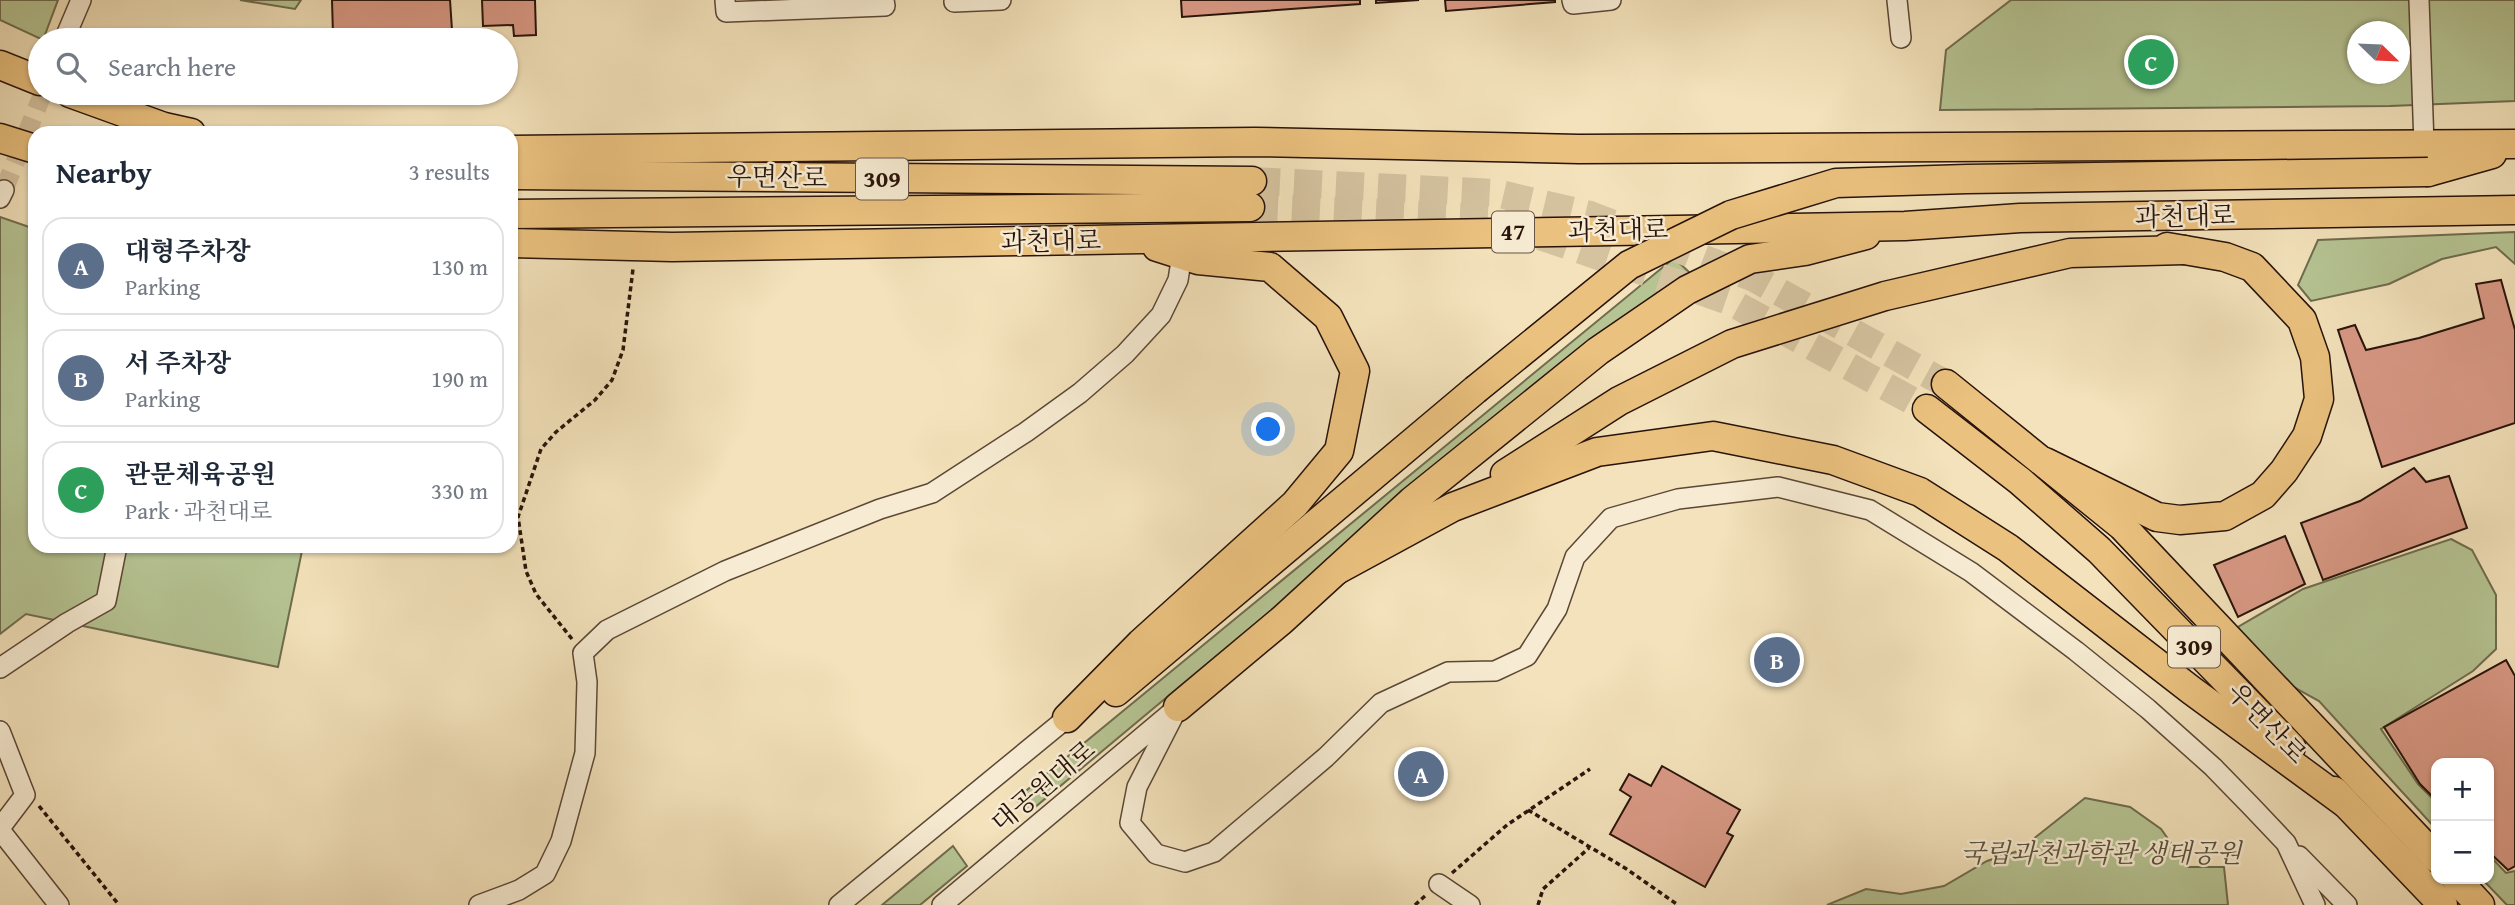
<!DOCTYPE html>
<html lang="en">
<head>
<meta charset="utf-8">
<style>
  :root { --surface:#fff; --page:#f2f2f3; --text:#1f2937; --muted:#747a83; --line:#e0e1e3; --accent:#8f2418 }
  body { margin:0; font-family:"Gentium Book Plus","Noto Serif KR",serif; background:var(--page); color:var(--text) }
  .controls { position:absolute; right:21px; bottom:21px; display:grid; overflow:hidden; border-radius:14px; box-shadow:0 2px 5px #0004 }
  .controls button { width:63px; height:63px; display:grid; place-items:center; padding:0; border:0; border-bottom:2px solid var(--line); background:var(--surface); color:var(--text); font:35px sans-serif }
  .compass { position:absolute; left:2347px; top:21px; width:63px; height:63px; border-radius:50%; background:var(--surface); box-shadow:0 2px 5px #0004; rotate:113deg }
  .you { position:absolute; left:1269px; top:430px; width:24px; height:24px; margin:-18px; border:5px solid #fff; border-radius:50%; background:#1a73e8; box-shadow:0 0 0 10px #1a73e833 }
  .badge { display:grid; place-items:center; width:46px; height:46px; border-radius:50%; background:var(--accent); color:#fff; font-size:23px; font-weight:700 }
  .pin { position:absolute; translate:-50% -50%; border:4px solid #fff; box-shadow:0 2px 7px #0006 }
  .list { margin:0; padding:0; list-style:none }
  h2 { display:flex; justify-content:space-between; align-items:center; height:91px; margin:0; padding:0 28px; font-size:30px }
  h2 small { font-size:23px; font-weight:400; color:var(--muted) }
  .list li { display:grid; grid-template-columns:46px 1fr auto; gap:21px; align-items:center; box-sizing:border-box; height:98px; margin:0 14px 14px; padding:0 14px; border:2px solid var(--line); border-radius:21px }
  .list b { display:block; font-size:26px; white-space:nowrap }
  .list p { margin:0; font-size:23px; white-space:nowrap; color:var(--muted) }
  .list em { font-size:23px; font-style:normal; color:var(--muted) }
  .icon { flex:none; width:38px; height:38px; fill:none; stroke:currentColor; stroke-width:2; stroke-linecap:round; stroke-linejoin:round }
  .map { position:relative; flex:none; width:2515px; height:905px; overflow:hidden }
  .search { position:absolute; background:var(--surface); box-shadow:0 2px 5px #0004; left:28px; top:28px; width:490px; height:77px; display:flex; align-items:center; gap:18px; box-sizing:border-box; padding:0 24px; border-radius:38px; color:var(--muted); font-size:26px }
  .panel { position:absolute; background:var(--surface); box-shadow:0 2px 5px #0004; left:28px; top:126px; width:490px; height:427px; border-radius:21px }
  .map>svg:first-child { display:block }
  .green { fill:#b6c493; stroke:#6f6c4e; stroke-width:2; fill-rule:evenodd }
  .building { fill:#d99985; stroke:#28130a; stroke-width:2 }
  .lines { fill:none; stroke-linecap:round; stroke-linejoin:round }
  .minor-tunnel { stroke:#d5c3a0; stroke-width:19; stroke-dasharray:19 10; stroke-linecap:butt }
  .highway-tunnel { stroke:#d5c3a0; stroke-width:28; stroke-dasharray:28 14; stroke-linecap:butt }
  .minor-casing { stroke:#5b4736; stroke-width:22 }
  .highway-casing { stroke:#28130a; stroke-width:31 }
  .path { stroke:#28130a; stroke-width:3.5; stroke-dasharray:5 3.5; stroke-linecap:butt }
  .minor { stroke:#f7ecd3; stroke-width:19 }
  .highway { stroke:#eac17e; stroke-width:28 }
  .highway-bridge-casing { stroke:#28130a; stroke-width:31; stroke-linecap:butt }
  .highway-bridge { stroke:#eac17e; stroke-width:28 }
  .labels { text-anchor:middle; stroke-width:5; stroke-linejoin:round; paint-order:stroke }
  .shield { fill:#f7ecd3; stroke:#665446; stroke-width:2 }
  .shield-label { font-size:24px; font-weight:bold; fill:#28130a }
  .street-label { font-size:26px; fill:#28130a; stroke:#f7ecd3 }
  .park-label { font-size:26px; font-style:italic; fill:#5a513a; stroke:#f7ecd3 }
</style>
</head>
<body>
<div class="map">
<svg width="2515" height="905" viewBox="0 0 2515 905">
  <rect width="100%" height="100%" fill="#f3e2bb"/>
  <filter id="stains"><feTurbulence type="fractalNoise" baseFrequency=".00286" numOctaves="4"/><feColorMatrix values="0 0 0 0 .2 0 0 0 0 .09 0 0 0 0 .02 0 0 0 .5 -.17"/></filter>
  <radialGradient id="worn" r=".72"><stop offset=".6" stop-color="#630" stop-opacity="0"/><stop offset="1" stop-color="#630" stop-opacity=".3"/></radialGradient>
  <g class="green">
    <polygon points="0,0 58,0 43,40 0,20"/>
    <polygon points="240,0 301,0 295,9"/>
    <path d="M2011,0H2515V101L2390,106L1940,110L1946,50ZM2358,32H2400V74H2358Z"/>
    <polygon points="0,217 35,229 35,546 303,546 278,667 26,614 0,634"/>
    <polygon points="2515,232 2515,264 2496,247 2442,259 2389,284 2311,301 2298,285 2318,240"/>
    <polygon points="1674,258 1691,274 1347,547 1028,813 1016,799"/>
    <polygon points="2451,539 2472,550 2496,595 2496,649 2473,671 2381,729 2418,784 2436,802 2436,829 2319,701 2288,684 2246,646 2238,627 2303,589"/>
    <polygon points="2085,798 2130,807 2161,829 2188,867 2224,867 2228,905 1827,905 1866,889 1901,894 1944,886 1987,861 2018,851"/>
    <polygon points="953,846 967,866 920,905 882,905"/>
    <polygon points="2489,855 2506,873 2515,871 2515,905 2507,905 2482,879 2489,879"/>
  </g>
  <g class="building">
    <polygon points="332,0 450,0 452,30 333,35"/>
    <polygon points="482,0 535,0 536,35 514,36 513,25 483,26"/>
    <polygon points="1181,0 1360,0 1360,4 1182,17"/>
    <polygon points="1376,0 1419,0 1376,3"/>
    <polygon points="1445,0 1555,0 1555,2 1446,11"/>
    <polygon points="2501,280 2515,330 2515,423 2382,467 2338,330 2355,325 2366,350 2419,338 2484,318 2476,284"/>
    <polygon points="2414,468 2426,482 2449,476 2467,528 2323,580 2301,523 2360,501"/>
    <polygon points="2285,536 2305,584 2238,617 2214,565"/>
    <polygon points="2506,660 2515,676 2515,866 2508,870 2489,852 2489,763 2436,763 2436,800 2420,784 2384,727"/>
    <polygon points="1662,766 1740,810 1727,833 1733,836 1705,887 1610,834 1631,797 1620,790 1629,774 1651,786"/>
  </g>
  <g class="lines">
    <polyline class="minor-tunnel" points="4,190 43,93"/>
    <g class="highway-tunnel">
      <polyline points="1252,181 1496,193 1590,215 1754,278 1946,384"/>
      <polyline points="1250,207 1488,218 1729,301 1927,409"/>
    </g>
    <defs>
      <g id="minor">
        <polyline points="725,0 726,12 885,6 884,0"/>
        <polyline points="1572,0 1573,4 1611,0"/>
        <polyline points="1897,0 1901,38"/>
        <polyline points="2419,0 2424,145"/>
        <polyline points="954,2 1001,0"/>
        <polyline points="64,40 81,0"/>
        <polyline points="0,198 4,190"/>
        <polyline points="0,668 67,623 106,601 117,546"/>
        <polyline points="1178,707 1137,787 1130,823 1156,854 1185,862 1214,852 1326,757 1381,703 1448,672 1495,671 1527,656 1557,609 1575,557 1611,518 1678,499 1778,487 1870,510 1971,572 2076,651 2148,709 2213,767 2250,805 2286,843 2315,905"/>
        <polyline points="0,731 25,795 0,828"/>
        <polyline points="0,830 59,905"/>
        <polyline points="2299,856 2347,905"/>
        <polyline points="1439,884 1470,905"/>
        <polyline points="479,905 519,890 545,874 561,841 585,753 587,682 583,653 607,630 725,571 880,509 932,493 1026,432 1080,393 1125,354 1161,315 1178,280 1182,255"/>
        <polyline points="839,905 1067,718"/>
        <polyline points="942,905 1172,712"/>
      </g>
      <g id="highway">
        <polyline points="0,65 40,81"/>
        <polyline points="70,93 164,127 191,133"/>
        <polyline points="0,138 35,149"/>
        <polyline points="511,150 1255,142 1579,149 2515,144"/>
        <polyline points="2428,172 2492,154"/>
        <polyline points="511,175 1252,181"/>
        <polyline points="511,214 1250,207"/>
        <polyline points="511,243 672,247 1905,226 2020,218 2515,210"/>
        <polyline points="1946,384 2122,526 2436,858"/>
        <polyline points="1927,409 2020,481 2099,550 2291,747"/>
        <polyline points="2045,462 2157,517 2180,520 2225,516 2263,495 2284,471 2307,436 2319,399 2315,357 2302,320 2252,267 2225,257 2167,247"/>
        <polyline points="1505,474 1619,401 1732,344 1885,296 2070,253 2184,250"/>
        <polyline points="1337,570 1453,507 1597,452 1713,436 1833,460 1920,492 2008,548 2191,690 2345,803"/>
        <polyline points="1116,692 1475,390"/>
        <polyline points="1178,707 1282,620 1412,501 1598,351 1687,290 1750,259 1805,251 1866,235"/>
        <polyline points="1067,718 1141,643 1295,504 1339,451 1355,371 1328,317 1270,267 1198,260 1157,247"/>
        <polyline points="2334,791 2443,905"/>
        <polyline points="2456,879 2480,905"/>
      </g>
    </defs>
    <use href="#minor" class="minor-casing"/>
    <use href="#highway" class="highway-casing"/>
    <g class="path">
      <polyline points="572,639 536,594 526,571 518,517 541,449 556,432 595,400 612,380 623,350 633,269"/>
      <polyline points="39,806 119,905"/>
      <polyline points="1528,810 1625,868 1678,905"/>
      <polyline points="1452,873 1507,825 1590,769"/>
      <polyline points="1415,905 1425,896"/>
      <polyline points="1538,905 1543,889 1589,848"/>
    </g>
    <use href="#minor" class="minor"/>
    <use href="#highway" class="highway"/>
    <defs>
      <polyline id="highway-bridge" points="1475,390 1629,265 1731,215 1836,183 1967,179 2428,172"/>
    </defs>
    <use href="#highway-bridge" class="highway-bridge-casing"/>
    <use href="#highway-bridge" class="highway-bridge"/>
  </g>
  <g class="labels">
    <g class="shield">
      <rect x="856" y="158.5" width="52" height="41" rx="5"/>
      <rect x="1492" y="211.5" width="42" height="41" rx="5"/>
      <rect x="2168" y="626.5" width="52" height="41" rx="5"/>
    </g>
    <g class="shield-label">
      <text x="882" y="187">309</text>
      <text x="1513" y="240">47</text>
      <text x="2194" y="655">309</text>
    </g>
    <g class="street-label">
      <text transform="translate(777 177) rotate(1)" y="9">우면산로</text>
      <text transform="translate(2185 216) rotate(-1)" y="9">과천대로</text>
      <text transform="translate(1618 230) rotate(-1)" y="9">과천대로</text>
      <text transform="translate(1051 241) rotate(-1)" y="9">과천대로</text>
      <text transform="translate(2267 723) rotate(46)" y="9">우면산로</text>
      <text transform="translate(1043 786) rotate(-40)" y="9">대공원대로</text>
    </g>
    <g class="park-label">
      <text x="2101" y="862">국립과천과학관 생태공원</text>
    </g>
  </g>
  <rect width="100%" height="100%" filter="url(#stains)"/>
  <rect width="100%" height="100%" fill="url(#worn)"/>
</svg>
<div class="controls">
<button>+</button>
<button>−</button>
</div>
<svg class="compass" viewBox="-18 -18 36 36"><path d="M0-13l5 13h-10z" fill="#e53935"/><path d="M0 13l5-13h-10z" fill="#747a83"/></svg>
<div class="you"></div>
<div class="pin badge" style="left:1421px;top:774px;background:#5c6f8a">A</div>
<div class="pin badge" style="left:1777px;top:660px;background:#5c6f8a">B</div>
<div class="pin badge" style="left:2151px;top:62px;background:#2e9e5b">C</div>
<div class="search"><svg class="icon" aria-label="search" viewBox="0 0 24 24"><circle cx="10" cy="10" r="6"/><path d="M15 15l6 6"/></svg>Search here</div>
<section class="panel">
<h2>Nearby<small>3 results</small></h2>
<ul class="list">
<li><span class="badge" style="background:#5c6f8a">A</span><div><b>대형주차장</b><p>Parking</p></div><em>130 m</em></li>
<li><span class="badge" style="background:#5c6f8a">B</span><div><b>서 주차장</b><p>Parking</p></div><em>190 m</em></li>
<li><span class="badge" style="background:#2e9e5b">C</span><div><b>관문체육공원</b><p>Park · 과천대로</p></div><em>330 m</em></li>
</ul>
</section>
</div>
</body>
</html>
